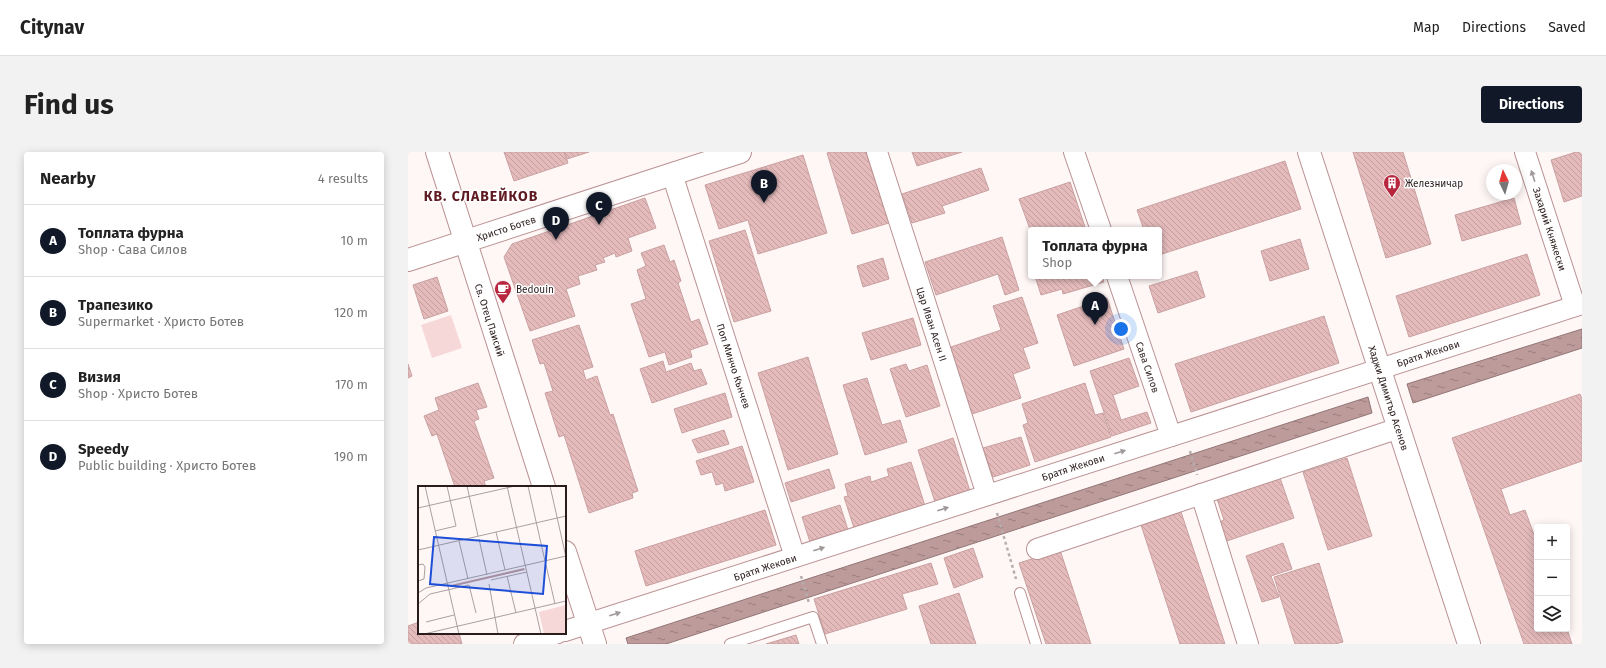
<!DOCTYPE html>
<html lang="en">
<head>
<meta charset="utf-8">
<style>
  :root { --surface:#fff; --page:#f2f2f2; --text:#222; --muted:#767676; --line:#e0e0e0; --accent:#111827 }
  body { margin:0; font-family:"Fira Sans",sans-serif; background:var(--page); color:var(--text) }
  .controls { position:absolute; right:12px; bottom:12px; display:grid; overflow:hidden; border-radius:4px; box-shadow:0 2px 10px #0003 }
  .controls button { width:36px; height:36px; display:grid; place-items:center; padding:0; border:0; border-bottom:1px solid var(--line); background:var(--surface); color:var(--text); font:20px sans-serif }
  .compass { position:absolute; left:1078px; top:12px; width:36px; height:36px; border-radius:50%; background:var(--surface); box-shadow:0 2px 10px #0003; rotate:355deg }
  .you { position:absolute; left:713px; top:177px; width:14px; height:14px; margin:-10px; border:3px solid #fff; border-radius:50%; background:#1a73e8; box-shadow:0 0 0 6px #1a73e833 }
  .badge { display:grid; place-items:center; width:26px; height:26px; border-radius:50%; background:var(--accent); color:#fff; font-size:13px; font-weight:700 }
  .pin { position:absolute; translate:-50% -33px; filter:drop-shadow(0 1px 2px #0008) }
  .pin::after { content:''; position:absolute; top:21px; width:14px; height:12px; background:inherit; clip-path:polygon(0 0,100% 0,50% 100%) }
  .popup { position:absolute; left:620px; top:75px; width:134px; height:52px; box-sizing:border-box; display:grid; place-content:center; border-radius:4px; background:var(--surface); filter:drop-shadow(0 1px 3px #0005); font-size:13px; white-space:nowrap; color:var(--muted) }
  .popup b { font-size:15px; color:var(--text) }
  .popup::after { content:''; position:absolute; left:50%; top:100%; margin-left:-8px; border:8px solid transparent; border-top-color:var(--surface) }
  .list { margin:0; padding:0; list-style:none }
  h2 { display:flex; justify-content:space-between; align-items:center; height:52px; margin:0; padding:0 16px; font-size:17px }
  h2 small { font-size:13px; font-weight:400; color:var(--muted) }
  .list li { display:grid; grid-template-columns:26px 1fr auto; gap:12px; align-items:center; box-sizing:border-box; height:72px; padding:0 16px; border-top:1px solid var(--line) }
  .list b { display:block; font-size:15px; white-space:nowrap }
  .list p { margin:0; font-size:13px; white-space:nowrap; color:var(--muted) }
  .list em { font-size:13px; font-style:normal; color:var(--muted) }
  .icon { flex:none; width:22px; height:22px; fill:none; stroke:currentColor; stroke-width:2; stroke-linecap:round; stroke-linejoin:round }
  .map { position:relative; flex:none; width:1174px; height:492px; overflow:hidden; border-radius:4px }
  header { display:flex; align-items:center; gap:24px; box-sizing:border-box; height:56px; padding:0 20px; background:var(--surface); border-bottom:1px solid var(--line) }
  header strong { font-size:19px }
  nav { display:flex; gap:22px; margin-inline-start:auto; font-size:14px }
  .intro { display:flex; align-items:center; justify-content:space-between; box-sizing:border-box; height:96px; padding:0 24px }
  h1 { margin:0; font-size:28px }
  .button { padding:10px 18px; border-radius:4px; background:var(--accent); color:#fff; font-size:14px; font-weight:700 }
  main { display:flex; gap:24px; padding:0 24px }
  aside { flex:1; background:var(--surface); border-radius:4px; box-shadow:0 2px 10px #0003 }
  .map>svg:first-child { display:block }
  .green { fill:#f6d8d8 }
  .water { fill:url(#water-ripples); stroke:#927575 }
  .building { fill:url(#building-back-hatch); stroke:#c9a1a1 }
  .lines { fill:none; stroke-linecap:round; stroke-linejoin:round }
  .lane-casing { stroke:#ba9293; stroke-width:12 }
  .street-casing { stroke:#ba9293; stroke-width:22 }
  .secondary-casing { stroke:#ba9293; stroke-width:24 }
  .path { stroke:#b8adad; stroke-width:2.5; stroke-dasharray:3 3; stroke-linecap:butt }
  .lane { stroke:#fff; stroke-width:10 }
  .street { stroke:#fff; stroke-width:20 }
  .secondary { stroke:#fff; stroke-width:22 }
  .oneway { fill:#a09999 }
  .labels { text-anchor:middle; stroke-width:3; stroke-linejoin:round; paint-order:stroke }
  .poi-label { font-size:10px; fill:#2b1c1c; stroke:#fff; text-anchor:start }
  .street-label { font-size:10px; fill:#2b1c1c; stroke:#fff }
  .district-label { font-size:14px; font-weight:bold; letter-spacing:1px; fill:#5e1921; stroke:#fff }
  .inset-road { fill:none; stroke:#aa9f9f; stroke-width:1 }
  .view { fill:#1d4ed8; fill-opacity:0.15; stroke:#1d4ed8; stroke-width:2 }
  .inset-edge { fill:none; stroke:#2b1c1c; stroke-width:2 }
</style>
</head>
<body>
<header>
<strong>Citynav</strong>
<nav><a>Map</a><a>Directions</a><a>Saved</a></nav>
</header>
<div class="intro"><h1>Find us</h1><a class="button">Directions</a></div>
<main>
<aside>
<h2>Nearby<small>4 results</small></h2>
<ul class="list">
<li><span class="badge">A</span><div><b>Топлата фурна</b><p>Shop · Сава Силов</p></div><em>10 m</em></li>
<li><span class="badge">B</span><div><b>Трапезико</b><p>Supermarket · Христо Ботев</p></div><em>120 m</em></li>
<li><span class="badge">C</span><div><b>Визия</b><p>Shop · Христо Ботев</p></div><em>170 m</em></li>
<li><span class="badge">D</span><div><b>Speedy</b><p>Public building · Христо Ботев</p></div><em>190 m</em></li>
</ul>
</aside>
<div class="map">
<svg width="1174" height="492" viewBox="0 0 1174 492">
  <defs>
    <pattern id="water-ripples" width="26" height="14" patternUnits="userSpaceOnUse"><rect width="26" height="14" fill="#be9b9b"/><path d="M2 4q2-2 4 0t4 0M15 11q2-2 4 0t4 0" fill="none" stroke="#9b7e7e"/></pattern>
    <pattern id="building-back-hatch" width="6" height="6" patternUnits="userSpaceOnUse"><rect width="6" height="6" fill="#e4babb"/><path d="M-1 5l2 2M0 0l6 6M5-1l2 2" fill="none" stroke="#c49fa0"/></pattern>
  </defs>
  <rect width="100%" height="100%" fill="#fff6f6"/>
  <polygon class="green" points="43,163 54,196 24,206 13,173"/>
  <g class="water">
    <polygon points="1174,177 1174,196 1005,251 999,232"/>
    <polygon points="960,245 964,261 258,492 220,492 218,486"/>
  </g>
  <g class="building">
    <polygon points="96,0 156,0 160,11 106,29"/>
    <polygon points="156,0 181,0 159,7"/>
    <polygon points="422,0 458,0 481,71 444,82 419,1"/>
    <polygon points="504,0 554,0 509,14"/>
    <polygon points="945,0 995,0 1023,92 978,106"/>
    <polygon points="1168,0 1174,0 1174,44 1156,50 1143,8"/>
    <polygon points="395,3 419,81 350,102 340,68 311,77 297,33"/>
    <polygon points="877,9 893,57 751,103 751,78 736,78 729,58"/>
    <polygon points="573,16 581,38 534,54 537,61 504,71 494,42"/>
    <polygon points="662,30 678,78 623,78 623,80 611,47"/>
    <polygon points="237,46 248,76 220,86 224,99 208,105 207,101 195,106 197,110 187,113 189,118 170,124 172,132 158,137 167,164 122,179 96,105 104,92"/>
    <polygon points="1106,46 1113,72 1054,89 1047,63"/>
    <polygon points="337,78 363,159 326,170 301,89"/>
    <polygon points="594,85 611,138 597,143 590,122 528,143 517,110"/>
    <polygon points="892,87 901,117 862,129 853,99"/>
    <polygon points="256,93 262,110 266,108 273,129 270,131 283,170 291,167 300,192 282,198 284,205 261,213 257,200 241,205 223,152 238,147 229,118 238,114 233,101"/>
    <polygon points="1119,102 1132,143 1001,185 988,144"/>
    <polygon points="475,106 481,127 455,135 449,114"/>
    <polygon points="789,119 797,145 750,161 741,134"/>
    <polygon points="627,124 694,124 696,130 655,142 654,137 633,143"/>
    <polygon points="29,125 40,159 16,167 5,133"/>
    <polygon points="614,145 630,191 615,196 622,216 605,222 613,246 561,263 540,196 593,178 585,154"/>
    <polygon points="699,146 716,197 666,214 649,163"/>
    <polygon points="916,164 931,211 783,260 767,212"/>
    <polygon points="505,166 513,193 463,208 454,181"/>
    <polygon points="171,173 185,215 175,218 178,228 189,224 202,263 205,262 230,339 224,341 225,346 181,361 156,283 151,285 137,241 145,239 136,211 132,212 124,188"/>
    <polygon points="400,205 430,302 380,318 350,221"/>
    <polygon points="721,206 731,234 705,243 713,268 739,260 743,271 704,284 682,219"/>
    <polygon points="255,209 258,220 283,211 286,219 293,217 299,232 244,251 232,217"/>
    <polygon points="0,212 4,224 0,226"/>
    <polygon points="498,212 501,219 519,213 532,254 498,265 482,217"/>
    <polygon points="459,226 474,273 492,268 499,290 457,303 435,233"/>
    <polygon points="70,231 79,255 68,258 71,267 66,269 86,326 76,329 78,335 47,335 29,282 24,284 16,264 31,258 27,246"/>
    <polygon points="677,231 687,263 695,261 703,285 627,310 615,273 620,271 614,252"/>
    <polygon points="317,241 324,265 274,281 266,257"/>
    <polygon points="1172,242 1174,247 1174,309 1093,337 1102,363 1117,358 1129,391 1129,477 1159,477 1164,492 1116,492 1044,286"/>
    <polygon points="316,278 321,292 290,301 284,288"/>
    <polygon points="613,285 622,313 585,325 575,296"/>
    <polygon points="545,286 562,339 527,350 510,298"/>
    <polygon points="334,294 346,330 317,339 315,331 308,333 304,320 293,323 288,309"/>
    <polygon points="939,306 964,384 920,398 895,320"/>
    <polygon points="503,310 518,357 447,379 436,345 440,344 437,332 462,324 463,330 481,324 479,317"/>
    <polygon points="421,317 427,336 383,350 377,331"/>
    <polygon points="871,323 886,366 813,391 807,372 816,368 808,344"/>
    <polygon points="432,353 441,381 403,393 394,365"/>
    <polygon points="357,358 368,393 238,434 227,399"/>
    <polygon points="773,360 817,492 772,492 733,373"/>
    <polygon points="875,391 884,417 863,424 871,445 854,450 838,404"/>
    <polygon points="565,396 575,425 546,436 536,406"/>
    <polygon points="652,398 683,492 638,492 611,411"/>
    <polygon points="523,411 530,432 494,442 499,457 417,482 406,447"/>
    <polygon points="911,411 935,490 927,492 887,492 866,425"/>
    <polygon points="551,441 568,492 523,492 511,454"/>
    <polygon points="11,470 11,481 51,481 54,492 0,492 0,474"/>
    <polygon points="388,483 391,492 358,492"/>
  </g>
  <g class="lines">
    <defs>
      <g id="lane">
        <polyline points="612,441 628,492"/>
        <polyline points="322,492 405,465 414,492"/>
      </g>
      <g id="street">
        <polyline points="469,0 579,343"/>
        <polyline points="666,0 693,78"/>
        <polyline points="1117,0 1167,154"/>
        <polyline points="264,22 387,405"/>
        <polyline points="709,124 763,284"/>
        <polyline points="793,342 840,492"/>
        <polyline points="629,397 991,276"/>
        <polyline points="157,479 1174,152"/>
        <polyline points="116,492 150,481"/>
      </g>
      <g id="secondary">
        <polyline points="29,0 136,335"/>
        <polyline points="901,0 1061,492"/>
        <polyline points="0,108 332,0"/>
        <polyline points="157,400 187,492"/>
      </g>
    </defs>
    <use href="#lane" class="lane-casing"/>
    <use href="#street" class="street-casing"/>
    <use href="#secondary" class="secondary-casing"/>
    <g class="path">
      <polyline points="782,299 789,323"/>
      <polyline points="589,361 608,427"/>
      <polyline points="393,424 401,451"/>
    </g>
    <use href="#lane" class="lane"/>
    <use href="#street" class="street"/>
    <use href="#secondary" class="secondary"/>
  </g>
  <defs><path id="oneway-solid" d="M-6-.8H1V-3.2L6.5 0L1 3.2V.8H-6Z"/></defs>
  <g class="oneway">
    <use href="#oneway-solid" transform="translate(1125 24) rotate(-108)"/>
    <use href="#oneway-solid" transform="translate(712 300) rotate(-18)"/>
    <use href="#oneway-solid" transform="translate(535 357) rotate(-18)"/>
    <use href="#oneway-solid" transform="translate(411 397) rotate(-18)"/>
    <use href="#oneway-solid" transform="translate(207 462) rotate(-18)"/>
  </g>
  <defs>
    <symbol id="building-pin" viewBox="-11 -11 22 30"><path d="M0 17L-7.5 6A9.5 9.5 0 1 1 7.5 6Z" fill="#b7253e" stroke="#fff"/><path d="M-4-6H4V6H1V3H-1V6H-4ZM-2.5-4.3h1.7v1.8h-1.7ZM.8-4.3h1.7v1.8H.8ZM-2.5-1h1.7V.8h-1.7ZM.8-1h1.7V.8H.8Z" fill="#fff"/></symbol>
    <symbol id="cafe-pin" viewBox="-11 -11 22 30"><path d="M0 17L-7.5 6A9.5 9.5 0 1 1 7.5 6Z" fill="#b7253e" stroke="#fff"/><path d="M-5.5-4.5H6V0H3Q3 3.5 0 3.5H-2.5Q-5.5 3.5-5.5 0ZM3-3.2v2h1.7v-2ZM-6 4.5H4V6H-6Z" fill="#fff"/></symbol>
  </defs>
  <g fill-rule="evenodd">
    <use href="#building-pin" x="974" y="21" width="20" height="27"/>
    <use href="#cafe-pin" x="85" y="127" width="20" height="27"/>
  </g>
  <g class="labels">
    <g class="poi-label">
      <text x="997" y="35">Железничар</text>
      <text x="108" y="141">Bedouin</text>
    </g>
    <g class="street-label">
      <text transform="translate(98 76) rotate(-18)" y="4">Христо Ботев</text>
      <text transform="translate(1142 77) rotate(72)" y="4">Захарий Княжески</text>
      <text transform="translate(82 168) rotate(72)" y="4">Св. Отец Паисий</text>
      <text transform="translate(524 172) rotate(72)" y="4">Цар Иван Асен II</text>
      <text transform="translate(1020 201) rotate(-18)" y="4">Братя Жекови</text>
      <text transform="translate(326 214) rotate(72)" y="4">Поп Минчо Кънчев</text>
      <text transform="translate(740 215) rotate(71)" y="4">Сава Силов</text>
      <text transform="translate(981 246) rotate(72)" y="4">Хаджи Димитър Асенов</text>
      <text transform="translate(665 315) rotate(-18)" y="4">Братя Жекови</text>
      <text transform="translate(357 415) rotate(-18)" y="4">Братя Жекови</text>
    </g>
    <g class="district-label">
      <text x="73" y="49">КВ. СЛАВЕЙКОВ</text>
    </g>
  </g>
  <g transform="translate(10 334)">
    <rect width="148" height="148" fill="#fff6f6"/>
    <path d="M148,119V148H126L121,126Z" fill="#f6d8d8"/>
    <path d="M106,82L107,84L33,101V99Z" fill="#be9b9b"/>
    <path class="inset-road" d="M7,0L41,148M49,0L60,50M89,0L123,148M110,0L127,75M132,0L148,71M0,22L97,0M17,45L38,40L29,0M78,46L87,84M61,53L69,89M41,55L50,93M0,64L148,30M0,79L5,78L7,81L6,93L0,95M128,79L137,118M89,90L98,127M73,94L109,86M71,98L80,148M0,107L8,102L148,70M0,118L12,108L51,99L58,127M8,136L36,129M6,148L148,115"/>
    <path class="view" d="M16,51L129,60L125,108L12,98Z"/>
    <rect width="148" height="148" class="inset-edge"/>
  </g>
</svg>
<div class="controls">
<button>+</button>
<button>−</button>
<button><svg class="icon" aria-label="layers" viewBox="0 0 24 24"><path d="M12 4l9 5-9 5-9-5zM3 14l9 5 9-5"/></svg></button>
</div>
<svg class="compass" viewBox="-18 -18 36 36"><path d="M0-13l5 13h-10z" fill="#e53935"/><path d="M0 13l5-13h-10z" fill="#767676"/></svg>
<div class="you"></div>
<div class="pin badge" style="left:687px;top:173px">A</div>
<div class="popup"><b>Топлата фурна</b>Shop</div>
<div class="pin badge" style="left:356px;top:51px">B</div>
<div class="pin badge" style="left:191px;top:73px">C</div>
<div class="pin badge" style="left:148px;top:88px">D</div>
</div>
</main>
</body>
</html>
